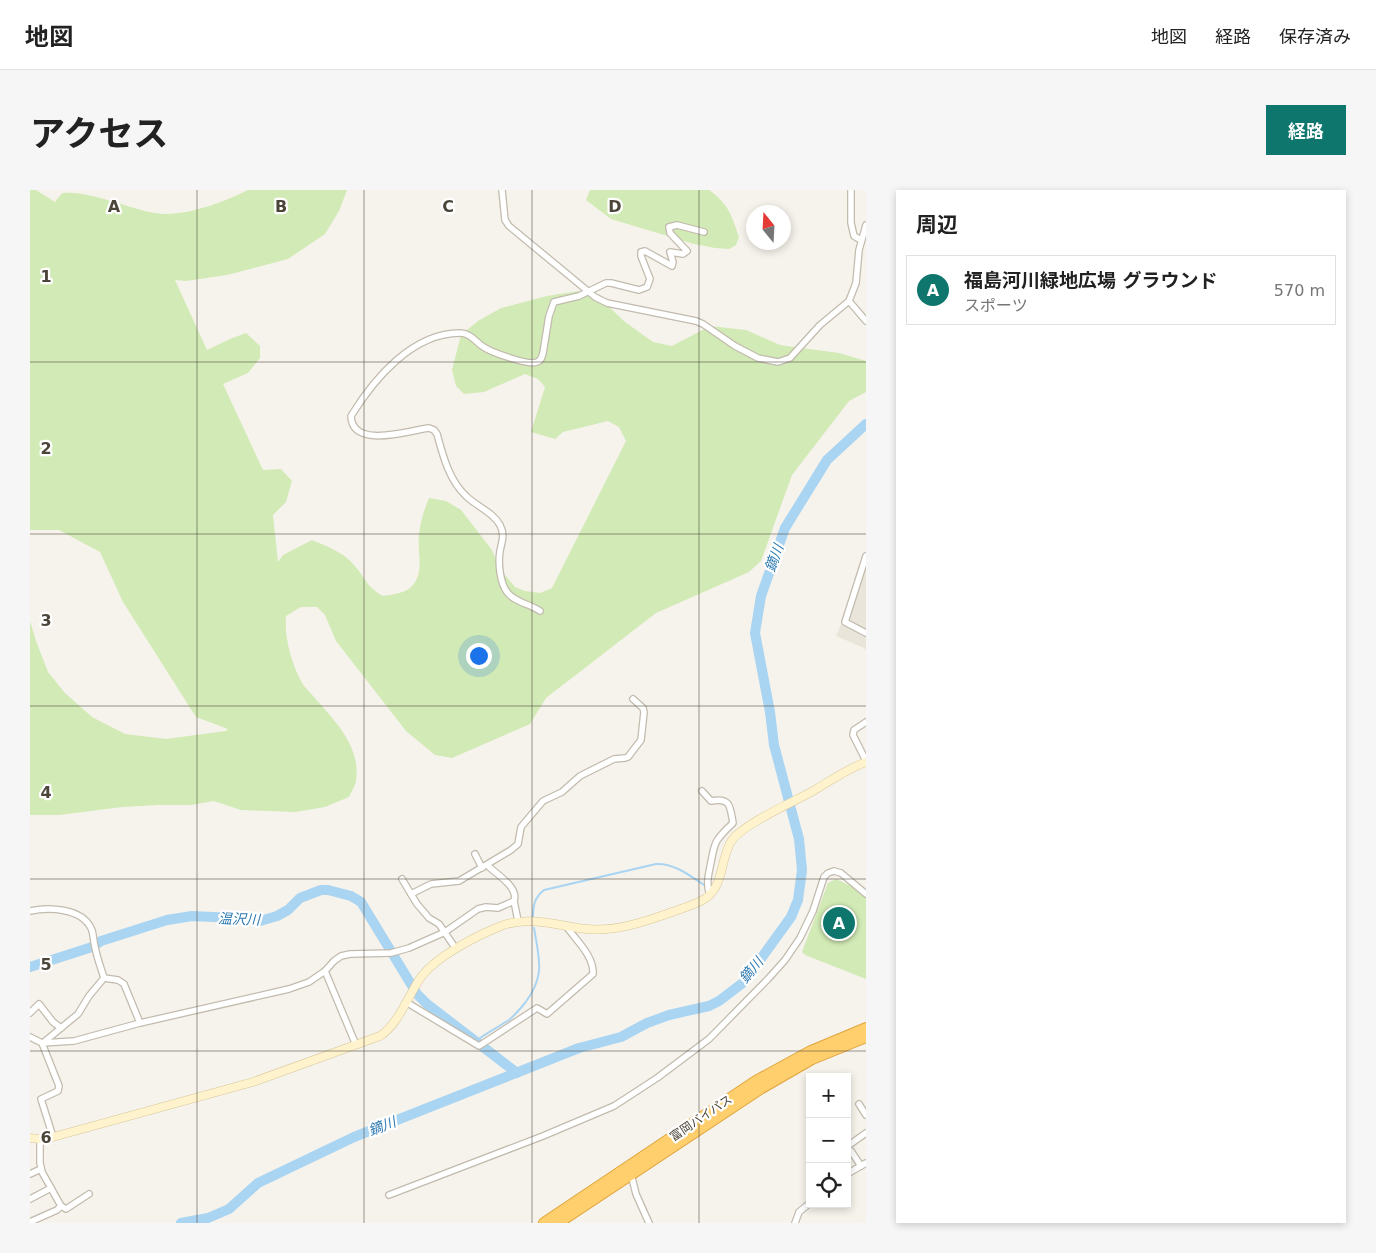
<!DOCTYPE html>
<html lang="ja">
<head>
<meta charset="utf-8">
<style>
  :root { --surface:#fff; --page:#f6f6f6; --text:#222; --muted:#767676; --line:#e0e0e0; --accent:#0f766e }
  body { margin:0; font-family:"DejaVu Sans","Noto Sans JP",sans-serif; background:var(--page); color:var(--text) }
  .controls { position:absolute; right:15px; bottom:15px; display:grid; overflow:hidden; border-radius:0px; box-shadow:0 2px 8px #0003 }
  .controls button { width:45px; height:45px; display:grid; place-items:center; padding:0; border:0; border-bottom:1px solid var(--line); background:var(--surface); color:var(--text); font:25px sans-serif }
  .compass { position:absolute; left:716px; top:15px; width:45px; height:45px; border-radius:50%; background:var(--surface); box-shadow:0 2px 8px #0003; rotate:342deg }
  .you { position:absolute; left:448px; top:465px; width:18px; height:18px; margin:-12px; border:4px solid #fff; border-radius:50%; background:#1a73e8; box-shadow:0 0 0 8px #1a73e833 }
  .badge { display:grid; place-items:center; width:32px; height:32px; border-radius:50%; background:var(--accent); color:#fff; font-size:16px; font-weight:700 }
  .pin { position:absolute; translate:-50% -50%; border:2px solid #fff; box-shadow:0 1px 5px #0006 }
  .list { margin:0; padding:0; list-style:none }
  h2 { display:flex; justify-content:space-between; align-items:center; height:65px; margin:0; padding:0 20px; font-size:21px }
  h2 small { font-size:16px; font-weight:400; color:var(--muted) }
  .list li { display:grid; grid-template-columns:32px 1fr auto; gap:15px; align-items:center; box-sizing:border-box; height:70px; margin:0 10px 10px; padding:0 10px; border:1px solid var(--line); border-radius:0px }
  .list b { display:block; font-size:19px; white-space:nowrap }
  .list p { margin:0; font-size:16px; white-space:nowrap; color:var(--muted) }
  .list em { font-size:16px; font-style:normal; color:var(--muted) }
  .icon { flex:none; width:28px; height:28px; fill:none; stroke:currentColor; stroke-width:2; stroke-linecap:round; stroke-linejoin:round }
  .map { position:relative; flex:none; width:836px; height:1033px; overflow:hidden; border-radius:0px }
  header { display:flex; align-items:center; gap:30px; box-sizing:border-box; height:70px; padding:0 25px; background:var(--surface); border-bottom:1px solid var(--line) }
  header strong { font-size:24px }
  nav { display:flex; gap:28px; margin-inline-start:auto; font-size:18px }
  .intro { display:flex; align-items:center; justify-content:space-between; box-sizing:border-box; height:120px; padding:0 30px }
  h1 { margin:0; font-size:35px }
  .button { padding:12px 22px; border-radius:0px; background:var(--accent); color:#fff; font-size:18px; font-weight:700 }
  main { display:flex; gap:30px; padding:0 30px }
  aside { flex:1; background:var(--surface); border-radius:0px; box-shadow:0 2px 8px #0003 }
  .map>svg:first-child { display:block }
  .residential { fill:#eae5da }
  .green { fill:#d2eab5 }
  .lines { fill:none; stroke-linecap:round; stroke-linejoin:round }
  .stream { stroke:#a9d4f2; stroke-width:2 }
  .river { stroke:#a9d4f2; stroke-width:10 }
  .street-casing { stroke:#c2bbae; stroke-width:8 }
  .secondary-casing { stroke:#d6c79b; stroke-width:9 }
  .highway-casing { stroke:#e0a43c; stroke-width:12 }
  .street { stroke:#fff; stroke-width:5.5 }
  .secondary { stroke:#fff3cd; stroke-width:8 }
  .highway { stroke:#ffcf6e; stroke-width:10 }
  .grid { fill:none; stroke:#4b4439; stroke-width:1; stroke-opacity:0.55 }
  .labels { text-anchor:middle; stroke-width:4.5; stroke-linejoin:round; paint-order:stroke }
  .street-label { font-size:12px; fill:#4b4439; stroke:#fff }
  .water-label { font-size:14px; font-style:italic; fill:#2e7ab2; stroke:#fff }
  .grid-label { font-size:16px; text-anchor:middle; font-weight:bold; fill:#4b4439; stroke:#fff; stroke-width:4.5; stroke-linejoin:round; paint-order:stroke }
</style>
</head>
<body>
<header>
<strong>地図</strong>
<nav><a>地図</a><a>経路</a><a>保存済み</a></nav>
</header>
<div class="intro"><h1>アクセス</h1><a class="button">経路</a></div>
<main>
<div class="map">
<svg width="836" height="1033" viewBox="0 0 836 1033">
  <rect width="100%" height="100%" fill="#f6f3ec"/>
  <polygon class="residential" points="836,361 836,461 834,458 806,446 812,432 831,370"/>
  <g class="green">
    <path d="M0,0H6L25,12C27,9 30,5 33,3C58,0 100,19 125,23C153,28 194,12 218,0H317L309,21L295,44L258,69L197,85L156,91L145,90L177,160L200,149L216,143L230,156V168L218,183L193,194L233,280L251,279L262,291L256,312L243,325L248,372L253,365L282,350C296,356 313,362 323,374C336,388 335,396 353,406C361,405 376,403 382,396C395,382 387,363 389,346C390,333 394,320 399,308L416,311L431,320L462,360L470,379L485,397L495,401L510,403L522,398L596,251L589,237L578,231L533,242L525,249L501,242L515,197L508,189L495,184L454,202L434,204L426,196L422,180L431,145L448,131L471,118L517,106L549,101L574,112L595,132L623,152L642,156L680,136L716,140L750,155L809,163L836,171V202L819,211L762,285L731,371L719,382L626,423L516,508L500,534L422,568L405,565L376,541L306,451L295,425L287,417H271L256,426C254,446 261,471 270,489C273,496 279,501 284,507C304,530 331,556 326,590C326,595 321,602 319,607L295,617L265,622L211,620L184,611L161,615H129L92,617L29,625H0V431L6,451L18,482L35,503L62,527L95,544L136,549L196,541L198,539L166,527L93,412L70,362L29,340H0Z"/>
    <path d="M560,0H679C698,13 702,26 709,47L706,55L699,59L685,58L664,54L581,29L556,10Z"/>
    <polygon points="806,689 821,696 836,708 836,789 775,765 772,762 798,693"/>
  </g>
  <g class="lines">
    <g class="stream">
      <path d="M503,728C503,716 504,708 514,700L626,674C644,673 659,685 674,695"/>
      <path d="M446,851C456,843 468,837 479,830C485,825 490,819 495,813C516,785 509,769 504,738"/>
    </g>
    <g class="river">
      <polyline points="0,777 62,757 71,751 137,730 162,726 205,728 230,731 247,726 258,720 270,708 291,700 298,700 321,706 331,712 387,804 397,814 487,883"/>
      <polyline points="151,1033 178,1028 199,1019 228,993 324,947 549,858 591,847 617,833 639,825 679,816 689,811 714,792 761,727 768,710 772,680 769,649 744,555 740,522 725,443 731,406 755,338 797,270 836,234"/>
    </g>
    <defs>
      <g id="street">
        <polyline points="472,0 475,30 479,36 565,107 577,113 666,131 673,134 705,156 728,168 748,172 760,168 790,135 819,111 826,93 829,60 836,35"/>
        <polyline points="821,0 821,33 824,46 831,50"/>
        <polyline points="819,111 836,131"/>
        <polyline points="836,366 815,432 836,443"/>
        <path d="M510,421C500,414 484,412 477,402C470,393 468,373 470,361C472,351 475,345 470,335C463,322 446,316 436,306C419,290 413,266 407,244L404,240L399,238C381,240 322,260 321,226C344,189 382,143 430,143C440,143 445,151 452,156C460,162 499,176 507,172C511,171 512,167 513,163L519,126L524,112L549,106L576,93H581L609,100L617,97L620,89L611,66V62L615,61L642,76L643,72L640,62L653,64L657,61L640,43L639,37L647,35L674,42"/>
        <polyline points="836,532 824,540 823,545 836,571"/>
        <path d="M672,601L681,611C701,607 700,617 703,633C683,652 685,652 680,677C678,687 676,695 680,705"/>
        <polyline points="445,664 452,678"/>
        <polyline points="372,689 387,714 399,728 409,734 426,759"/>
        <polyline points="381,704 401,694 429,691 481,660 488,654 491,637 513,611 532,602 550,586 584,569 595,568 598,567 611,550 614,522 613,518 603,509"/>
        <polyline points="484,711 488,731"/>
        <path d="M0,721C19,717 51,718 61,738C64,744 63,751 65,757C67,768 71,778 74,788L59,806L48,824L14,852"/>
        <polyline points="295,781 326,855"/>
        <polyline points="74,788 88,790 94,794 110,833"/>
        <path d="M376,812L449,856L507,818L517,824L563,784C564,766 546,750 536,736"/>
        <polyline points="0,823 9,814 23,832 31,838"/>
        <path d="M0,847L12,853L44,851L110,833L259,799L279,792L295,781L304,771L311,766L320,764L361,763L379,758L415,742L448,719L456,717L468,718L484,711C489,697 466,684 457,675"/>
        <polyline points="12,853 29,896 28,901 11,909 23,947"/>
        <polyline points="829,914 836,925"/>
        <polyline points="10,949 10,973 12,982 31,1016 36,1019 59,1004"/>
        <polyline points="818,960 819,955 836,943"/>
        <polyline points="817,961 821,961 831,976"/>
        <polyline points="0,984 11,979"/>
        <polyline points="601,984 606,1004 619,1033"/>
        <polyline points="817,984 836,973"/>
        <polyline points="359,1005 513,946 584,916 627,888 679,849 738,789 755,770 770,748 783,721 794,687 798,683 804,681 811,683 836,704"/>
        <polyline points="0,1009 21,998"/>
        <polyline points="0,1032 27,1020 31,1016"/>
        <polyline points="765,1033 769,1022 780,1013"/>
      </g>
      <path id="secondary" d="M0,948L10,949L23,947L223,892L350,846C368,835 379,804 391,787C407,766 446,746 471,736C499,725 528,736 556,739C587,742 616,731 645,721C656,717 667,714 676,708C695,694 690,667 702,650C714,634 763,612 783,601C800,591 817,579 836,572"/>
      <g id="highway">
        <polyline points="514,1033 726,891 781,861 836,838"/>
        <polyline points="528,1033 730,899 782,869 836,847"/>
      </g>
    </defs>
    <use href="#street" class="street-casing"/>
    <use href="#secondary" class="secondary-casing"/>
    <use href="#highway" class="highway-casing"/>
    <use href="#street" class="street"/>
    <use href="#secondary" class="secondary"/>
    <use href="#highway" class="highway"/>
  </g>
  <path class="grid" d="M167,0V1033M334,0V1033M502,0V1033M669,0V1033M0,172H836M0,344H836M0,516H836M0,689H836M0,861H836"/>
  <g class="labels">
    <g class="street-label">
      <text transform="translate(671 928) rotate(-34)" y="4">富岡バイパス</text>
    </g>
    <g class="water-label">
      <text transform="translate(744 368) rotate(-70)" y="5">鏑川</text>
      <text transform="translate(209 729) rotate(2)" y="5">温沢川</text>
      <text transform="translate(721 780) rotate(-51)" y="5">鏑川</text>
      <text transform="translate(352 936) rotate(-21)" y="5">鏑川</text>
    </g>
  </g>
  <g class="grid-label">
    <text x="84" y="22">A</text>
    <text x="251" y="22">B</text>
    <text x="418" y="22">C</text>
    <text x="585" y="22">D</text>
    <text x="16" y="92">1</text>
    <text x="16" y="264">2</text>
    <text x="16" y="436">3</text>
    <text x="16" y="608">4</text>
    <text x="16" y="780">5</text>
    <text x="16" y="953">6</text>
  </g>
</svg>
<div class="controls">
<button>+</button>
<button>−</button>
<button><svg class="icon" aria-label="locate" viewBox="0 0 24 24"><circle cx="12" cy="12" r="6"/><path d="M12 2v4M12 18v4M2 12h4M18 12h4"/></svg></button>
</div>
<svg class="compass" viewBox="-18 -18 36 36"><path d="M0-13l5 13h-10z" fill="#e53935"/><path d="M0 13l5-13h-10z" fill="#767676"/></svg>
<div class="you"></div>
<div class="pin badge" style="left:809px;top:733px">A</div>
</div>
<aside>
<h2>周辺<small></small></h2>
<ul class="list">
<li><span class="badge">A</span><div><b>福島河川緑地広場 グラウンド</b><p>スポーツ</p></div><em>570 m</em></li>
</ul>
</aside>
</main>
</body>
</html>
